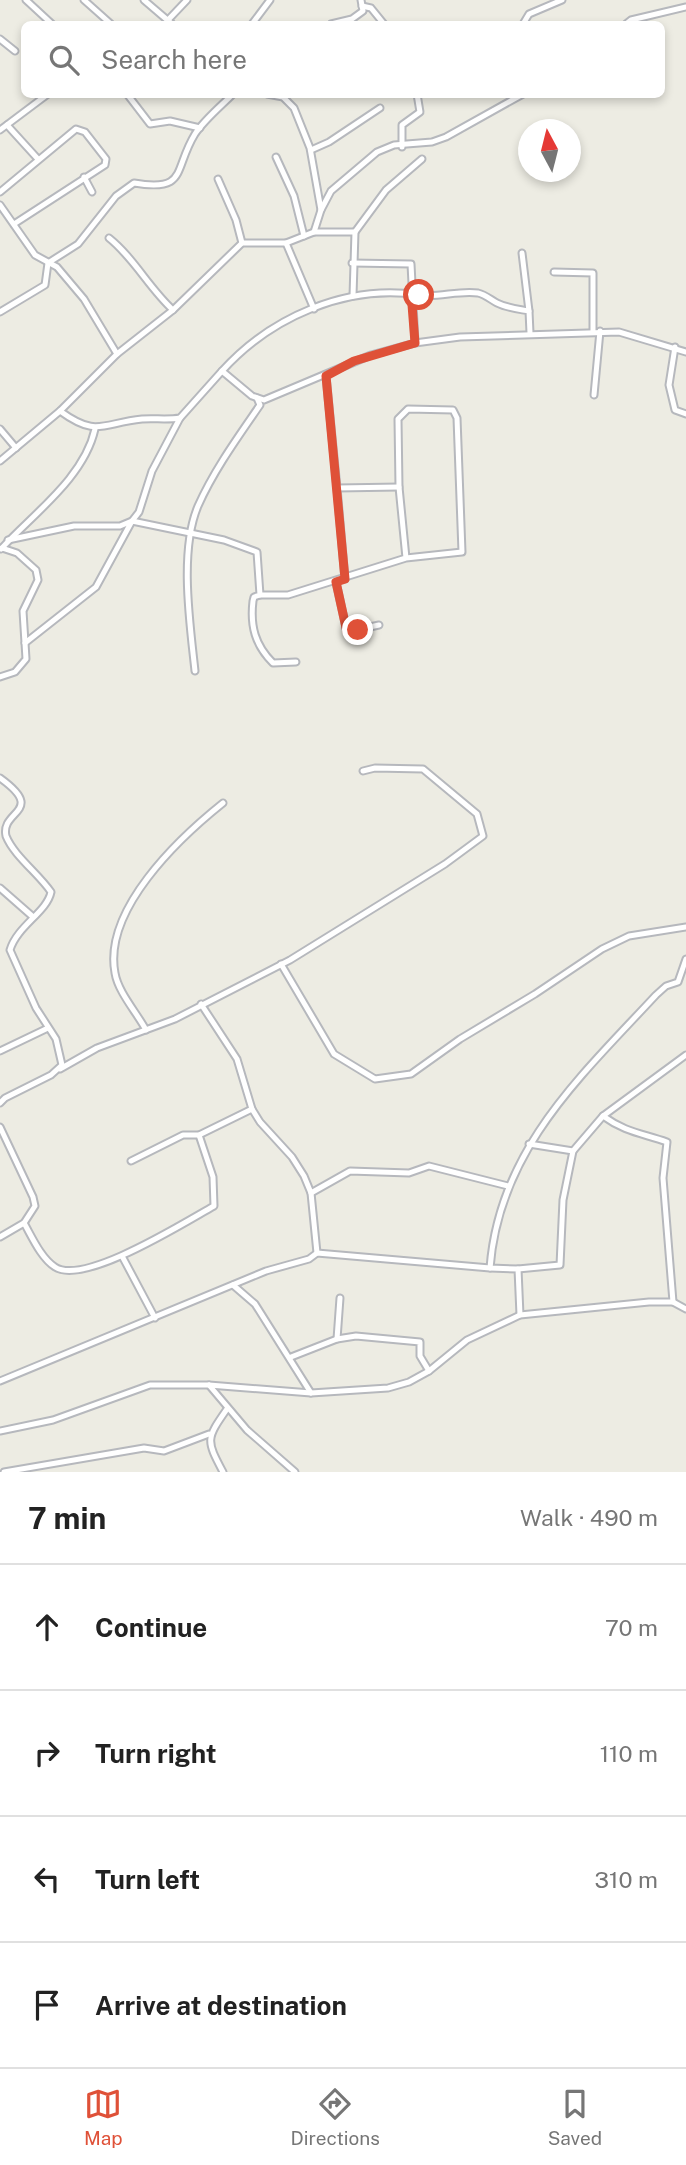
<!DOCTYPE html>
<html lang="en">
<head>
<meta charset="utf-8">
<style>
  :root { --surface:#fff; --page:#f6f6f6; --text:#222; --muted:#767676; --line:#e0e0e0; --accent:#df5138 }
  body { margin:0; font-family:"Public Sans",sans-serif; background:var(--page); color:var(--text) }
  .compass { position:absolute; left:518px; top:119px; width:63px; height:63px; border-radius:50%; background:var(--surface); box-shadow:0 4px 10px #0003; rotate:353deg }
  .stop { position:absolute; width:21px; height:21px; margin:-16px; border:5px solid #df5138; border-radius:50%; background:#fff }
  .stop.end { background:#df5138; border-color:#fff; box-shadow:0 2px 7px #0008 }
  .list { margin:0; padding:0; list-style:none }
  h2 { display:flex; justify-content:space-between; align-items:center; height:91px; margin:0; padding:0 28px; font-size:30px }
  h2 small { font-size:23px; font-weight:400; color:var(--muted) }
  .list li { display:grid; grid-template-columns:46px 1fr auto; gap:21px; align-items:center; box-sizing:border-box; height:126px; padding:0 28px; border-top:2px solid var(--line) }
  .list b { display:block; font-size:26px; white-space:nowrap }
  .list em { font-size:23px; font-style:normal; color:var(--muted) }
  .icon { flex:none; width:38px; height:38px; fill:none; stroke:currentColor; stroke-width:2; stroke-linecap:round; stroke-linejoin:round }
  .map { position:relative; flex:none; width:686px; height:1472px; overflow:hidden }
  .search { position:absolute; background:var(--surface); box-shadow:0 4px 10px #0003; left:21px; right:21px; top:21px; height:77px; display:flex; align-items:center; gap:18px; box-sizing:border-box; padding:0 24px; border-radius:10px; color:var(--muted); font-size:26px }
  .sheet { height:595px; background:var(--surface) }
  nav { display:flex; justify-content:space-around; align-items:center; box-sizing:border-box; height:98px; border-top:2px solid var(--line); background:var(--surface); font-size:19px; color:var(--muted) }
  nav a { display:grid; justify-items:center; gap:4px }
  nav .on { color:var(--accent) }
  .map>svg:first-child { display:block }
  .lines { fill:none; stroke-linecap:round; stroke-linejoin:round }
  .minor-casing { stroke:#b6b8bd; stroke-width:9 }
  .minor { stroke:#fff; stroke-width:5 }
  .route { stroke:#df5138; stroke-width:9 }
</style>
</head>
<body>
<div class="map">
<svg width="686" height="1472" viewBox="0 0 686 1472">
  <rect width="100%" height="100%" fill="#edece3"/>
  <g class="lines">
    <defs>
      <g id="minor">
        <polyline points="26,0 52,24"/>
        <polyline points="84,0 111,24"/>
        <polyline points="144,0 172,24"/>
        <polyline points="362,6 371,8 384,24"/>
        <polyline points="168,20 187,0"/>
        <polyline points="252,24 270,0"/>
        <polyline points="331,24 352,19 363,11 361,0"/>
        <polyline points="523,24 529,14 562,0"/>
        <polyline points="626,24 631,20 686,7"/>
        <polyline points="0,39 15,51"/>
        <polyline points="127,94 150,124 170,121 200,128"/>
        <polyline points="267,94 283,97 294,108 310,148 321,210 314,232"/>
        <polyline points="7,125 37,158"/>
        <polyline points="0,130 48,94"/>
        <polyline points="402,147 402,125 420,112 417,94"/>
        <polyline points="311,150 329,142 380,108"/>
        <polyline points="276,157 294,196 304,236"/>
        <polyline points="84,177 92,192"/>
        <polyline points="218,179 236,220 242,243"/>
        <polyline points="0,192 76,129 85,132 106,159 105,165 14,224"/>
        <polyline points="0,205 35,255 57,267 84,299 117,354"/>
        <polyline points="321,210 331,191 377,152 394,145 432,142 446,137 523,94"/>
        <polyline points="355,232 386,190 422,159"/>
        <path d="M109,238C134,258 149,288 173,310"/>
        <polyline points="286,243 314,309"/>
        <polyline points="522,253 529,311"/>
        <polyline points="352,263 411,264 415,343"/>
        <polyline points="554,272 593,273 593,331"/>
        <path d="M0,312L45,285L48,263L78,244L116,196L134,183C188,192 173,170 195,134C204,120 221,106 233,94"/>
        <polyline points="675,347 669,385 675,410 686,414"/>
        <path d="M222,371C271,317 346,284 419,295C438,298 459,290 478,293C486,295 491,300 497,303C507,308 518,309 529,311L530,333"/>
        <polyline points="326,376 337,488 399,487"/>
        <polyline points="594,395 600,331"/>
        <path d="M60,411C97,438 102,423 142,419C154,418 167,420 180,418L222,371L252,396L264,400L371,355L415,343L460,337L619,332L686,352"/>
        <polyline points="0,429 16,448"/>
        <polyline points="0,461 60,411 117,354 173,310 242,243 286,243 314,232 355,232 353,296"/>
        <polyline points="337,488 345,579"/>
        <polyline points="8,540 74,526 120,526 132,521 139,512 152,471 180,418"/>
        <path d="M1,549C33,514 84,478 95,429"/>
        <polyline points="336,582 347,632 379,625"/>
        <polyline points="260,595 288,595 406,558 462,552 457,418 453,410 408,409 398,419 399,487 406,558"/>
        <path d="M25,643L96,587L132,521L224,540L257,552L260,595L254,597L253,601C250,626 255,645 273,663L296,662"/>
        <path d="M195,671C190,624 179,551 198,506C214,470 238,437 260,405L257,398"/>
        <polyline points="0,677 15,672 26,659 23,611 38,580 36,570 17,553 2,548"/>
        <path d="M0,778C47,812 0,810 6,836C14,856 39,874 51,892C47,912 17,926 10,950L36,1008L56,1039L62,1065L51,1075L5,1098L0,1103"/>
        <polyline points="0,888 32,916"/>
        <polyline points="281,964 334,1054 375,1079 411,1074 460,1039 535,994 602,949 629,936 686,927"/>
        <polyline points="201,1004 237,1059 252,1109 260,1122 292,1157 304,1176 311,1193 317,1253"/>
        <path d="M146,1030C137,1013 118,992 115,973C103,910 178,839 223,803"/>
        <polyline points="0,1051 48,1028"/>
        <polyline points="60,1069 97,1048 175,1019 290,960 445,864 483,836 477,814 423,769 375,768 363,771"/>
        <path d="M603,1116C625,1132 641,1133 667,1142L663,1178L673,1302"/>
        <polyline points="0,1127 33,1197 35,1206 24,1223 0,1237"/>
        <polyline points="529,1144 573,1151 603,1116 686,1055"/>
        <polyline points="131,1161 183,1135 199,1135 252,1109"/>
        <polyline points="311,1193 350,1171 409,1173 429,1166 508,1186"/>
        <path d="M24,1223C32,1237 41,1258 55,1267C84,1286 185,1222 214,1206L213,1177L199,1135"/>
        <polyline points="122,1256 155,1318"/>
        <polyline points="518,1269 560,1265 563,1200 573,1151"/>
        <polyline points="233,1285 255,1304 311,1393"/>
        <path d="M520,1315L518,1269L490,1268C499,1150 580,1077 656,995L666,986L678,982L686,959"/>
        <polyline points="337,1339 340,1298"/>
        <polyline points="291,1357 337,1339 356,1336 420,1342 420,1356 429,1371"/>
        <polyline points="0,1381 266,1271 309,1259 317,1253 490,1268"/>
        <polyline points="209,1385 247,1430 295,1472"/>
        <polyline points="0,1431 53,1420 150,1385 209,1385 311,1393 388,1388 409,1382 429,1371 467,1340 520,1315 649,1302 673,1302 686,1309"/>
        <polyline points="4,1472 144,1448 164,1451 209,1434"/>
        <path d="M223,1472C206,1440 206,1439 227,1409"/>
      </g>
    </defs>
    <use href="#minor" class="minor-casing"/>
    <use href="#minor" class="minor"/>
  </g>
  <g class="lines">
    <polyline class="route" points="358,630 347,632 336,582 345,579 326,376 354,361 415,343 411,292 419,295"/>
  </g>
</svg>
<svg class="compass" viewBox="-18 -18 36 36"><path d="M0-13l5 13h-10z" fill="#e53935"/><path d="M0 13l5-13h-10z" fill="#767676"/></svg>
<div class="stop" style="left:419px;top:295px"></div>
<div class="stop end" style="left:358px;top:630px"></div>
<div class="search"><svg class="icon" aria-label="search" viewBox="0 0 24 24"><circle cx="10" cy="10" r="6"/><path d="M15 15l6 6"/></svg>Search here</div>
</div>
<section class="sheet">
<h2>7 min<small>Walk · 490 m</small></h2>
<ul class="list">
<li><svg class="icon" aria-label="ahead" viewBox="0 0 24 24"><path d="M12 20V5M6 11l6-6 6 6"/></svg><div><b>Continue</b></div><em>70 m</em></li>
<li><svg class="icon" aria-label="right" viewBox="0 0 24 24"><path d="M7 20v-9h11M14 6l5 5-5 5"/></svg><div><b>Turn right</b></div><em>110 m</em></li>
<li><svg class="icon" aria-label="left" viewBox="0 0 24 24"><path d="M17 20v-9H6M10 6l-5 5 5 5"/></svg><div><b>Turn left</b></div><em>310 m</em></li>
<li><svg class="icon" aria-label="arrive" viewBox="0 0 24 24"><path d="M6 21V4h12l-3 4 3 4H6"/></svg><div><b>Arrive at destination</b></div></li>
</ul>
</section>
<nav>
<a class="on"><svg class="icon" aria-label="map" viewBox="0 0 24 24"><path d="M3 6l6-2 6 2 6-2v14l-6 2-6-2-6 2zM9 4v14M15 6v14"/></svg>Map</a>
<a><svg class="icon" aria-label="directions" viewBox="0 0 24 24"><path d="M12 3l9 9-9 9-9-9zM9 14v-3h6M13 9l2 2-2 2"/></svg>Directions</a>
<a><svg class="icon" aria-label="saved" viewBox="0 0 24 24"><path d="M7 4h10v16l-5-4-5 4z"/></svg>Saved</a>
</nav>
</body>
</html>
